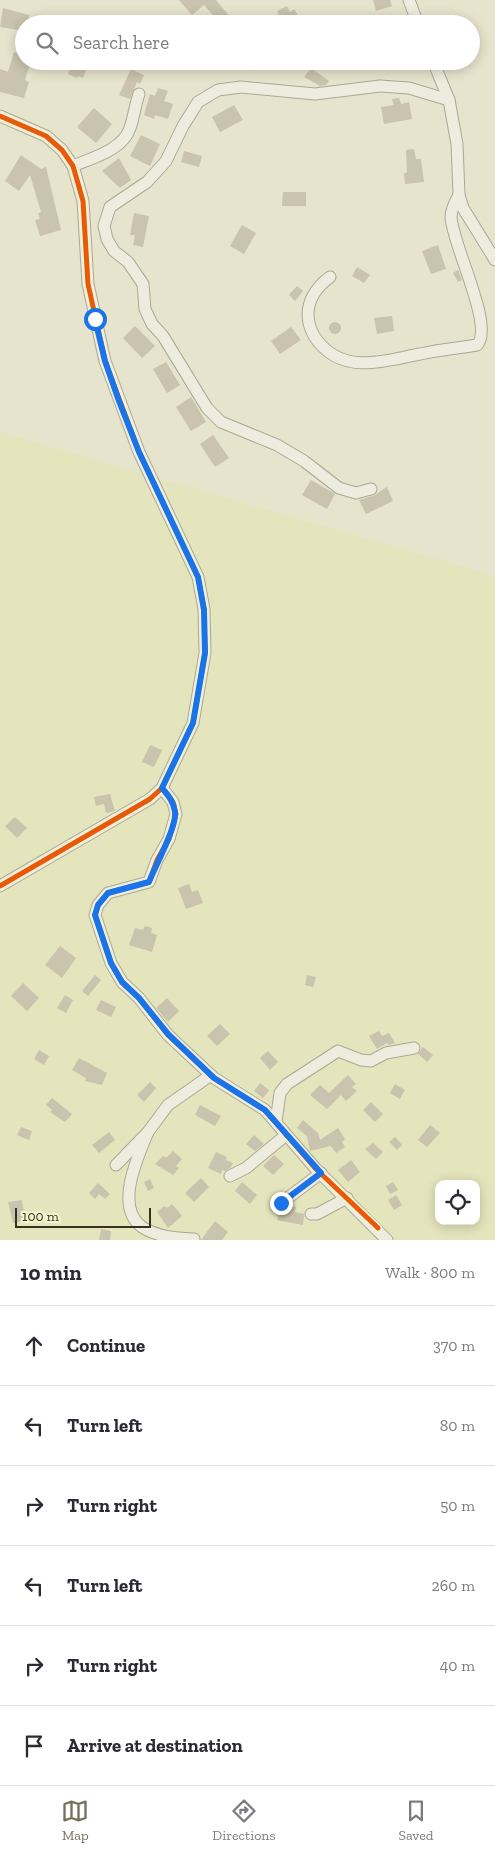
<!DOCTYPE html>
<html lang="en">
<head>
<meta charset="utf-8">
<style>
  :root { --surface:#fff; --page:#f2f2f3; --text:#2b2b33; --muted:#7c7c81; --line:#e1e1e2; --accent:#76705a }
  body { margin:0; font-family:"Zilla Slab",serif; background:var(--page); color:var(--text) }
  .controls { position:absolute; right:15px; bottom:15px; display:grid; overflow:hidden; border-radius:10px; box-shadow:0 2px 12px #0003 }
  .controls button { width:45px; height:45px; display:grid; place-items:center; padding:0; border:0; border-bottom:1px solid var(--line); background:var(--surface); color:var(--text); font:25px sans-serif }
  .scale { position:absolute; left:15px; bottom:12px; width:136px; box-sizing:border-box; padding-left:5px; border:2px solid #39311d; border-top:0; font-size:14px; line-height:18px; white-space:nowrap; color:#39311d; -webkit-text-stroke:4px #f7f5d1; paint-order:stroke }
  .stop { position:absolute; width:15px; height:15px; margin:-11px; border:4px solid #1a73e8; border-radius:50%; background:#fff }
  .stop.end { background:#1a73e8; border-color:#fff; box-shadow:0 1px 5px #0008 }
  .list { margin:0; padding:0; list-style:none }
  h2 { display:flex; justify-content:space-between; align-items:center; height:65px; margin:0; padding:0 20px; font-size:21px }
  h2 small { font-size:16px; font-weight:400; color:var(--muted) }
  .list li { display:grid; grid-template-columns:32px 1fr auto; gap:15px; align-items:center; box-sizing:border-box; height:80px; padding:0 20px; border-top:1px solid var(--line) }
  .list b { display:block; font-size:19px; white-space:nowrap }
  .list em { font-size:16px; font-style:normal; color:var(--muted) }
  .icon { flex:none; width:28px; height:28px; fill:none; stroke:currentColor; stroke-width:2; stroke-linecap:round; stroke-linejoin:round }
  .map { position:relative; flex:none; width:495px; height:1240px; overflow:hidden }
  .search { position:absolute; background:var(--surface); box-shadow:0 2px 12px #0003; left:15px; right:15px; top:15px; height:55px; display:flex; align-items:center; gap:12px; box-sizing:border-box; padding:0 18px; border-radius:28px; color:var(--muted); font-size:19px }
  .sheet { height:545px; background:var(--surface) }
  nav { display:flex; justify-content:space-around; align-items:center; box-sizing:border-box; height:70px; border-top:1px solid var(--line); background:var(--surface); font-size:14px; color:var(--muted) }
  nav a { display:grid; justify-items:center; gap:2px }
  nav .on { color:var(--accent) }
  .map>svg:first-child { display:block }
  .farmland { fill:#e4e5bc; fill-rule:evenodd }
  .building { fill:#cac3ad }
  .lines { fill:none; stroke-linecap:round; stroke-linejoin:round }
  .minor-casing { stroke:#aba895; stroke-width:13 }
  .minor { stroke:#edecde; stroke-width:11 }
  .cycleway-casing { stroke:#f7f5d1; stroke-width:8 }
  .cycleway { stroke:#e8590c; stroke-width:5 }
  .route { stroke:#1a73e8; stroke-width:6 }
</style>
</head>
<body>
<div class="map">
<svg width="495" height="1240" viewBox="0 0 495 1240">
  <rect width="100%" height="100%" fill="#e6e4cc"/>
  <path class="farmland" d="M0,432L495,576V1240H0ZM439,1184H476V1221H439Z"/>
  <g class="building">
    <polygon points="179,0 216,0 232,19 226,24 221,24 204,5 192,15"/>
    <polygon points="373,0 390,0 392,6 376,11"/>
    <polygon points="287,6 290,12 294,9 299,17 294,19 297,24 284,24 277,11"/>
    <polygon points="3,8 29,15 27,24 24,24 24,31 0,27"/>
    <polygon points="14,52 24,55 24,61 31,61 25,80 29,82 24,98 0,92 0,69 8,72"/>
    <polygon points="52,61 90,61 83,78 78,76 77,78 68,74 70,69"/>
    <polygon points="245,61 265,61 253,71"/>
    <polygon points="311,68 329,81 326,85 320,86 304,77"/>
    <polygon points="131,69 144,75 140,84 137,82 130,99 119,95"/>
    <polygon points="158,88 168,91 164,101 173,104 168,119 155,115 154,119 144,115 150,94 155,96"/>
    <polygon points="399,98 401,104 409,102 412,119 384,124 381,107 394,105 392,99"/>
    <polygon points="234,105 243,120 220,132 212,117"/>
    <polygon points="94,108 112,124 96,143 77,127"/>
    <polygon points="141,135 160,144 150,166 130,156"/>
    <polygon points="414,149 416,159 421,159 424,182 405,184 404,173 407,173 406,150"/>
    <polygon points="184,151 202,156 199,167 181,162"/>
    <polygon points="21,155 41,169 46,167 61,230 40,236 35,220 40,219 38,213 41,212 30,175 19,191 5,181"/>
    <polygon points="119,158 131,180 120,188 102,171"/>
    <polygon points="283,192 306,192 306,206 282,206"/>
    <polygon points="134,213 149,216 143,247 133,245 135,235 130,235"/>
    <polygon points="242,225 256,233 244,254 230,246"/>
    <polygon points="438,245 446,269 431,274 422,251"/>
    <polygon points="357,267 370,275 364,283 352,276"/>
    <polygon points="458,270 462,280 458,282 453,273"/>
    <polygon points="297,286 303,291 295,301 289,295"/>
    <polygon points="392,316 394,331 377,334 374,318"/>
    <circle cx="335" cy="328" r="6"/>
    <polygon points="135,326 155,346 142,358 123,338"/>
    <polygon points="291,327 301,340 280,354 271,341"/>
    <polygon points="166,362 180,385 167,393 153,369"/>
    <polygon points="191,397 206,422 191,431 176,407"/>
    <polygon points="213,435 229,458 215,467 200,444"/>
    <polygon points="311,480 335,494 327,509 302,495"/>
    <polygon points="387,487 393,501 366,514 359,500 373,496"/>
    <polygon points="150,745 162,750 154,767 142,762"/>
    <polygon points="110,794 115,811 106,813 104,804 96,806 94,797"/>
    <polygon points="15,817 27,828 17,838 5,826"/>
    <polygon points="189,884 192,892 198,890 203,903 186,909 178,888"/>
    <polygon points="145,926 152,928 151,933 157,935 152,952 129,945 135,928 143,930"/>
    <polygon points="60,946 76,958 62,978 45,965"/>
    <polygon points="95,975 101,980 88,996 82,991"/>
    <polygon points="307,975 316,977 313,987 305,985"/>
    <polygon points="23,983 39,998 27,1011 11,996"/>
    <polygon points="65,995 73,1000 66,1013 57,1008"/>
    <polygon points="167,998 179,1011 168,1022 156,1008"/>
    <polygon points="101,1000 116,1007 111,1017 96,1010"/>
    <polygon points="220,1024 230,1034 217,1046 207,1036"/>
    <polygon points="379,1031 382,1036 389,1033 395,1043 388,1045 387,1043 377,1049 369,1036"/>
    <polygon points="423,1047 433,1055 427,1062 418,1054"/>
    <polygon points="39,1050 49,1056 44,1065 34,1059"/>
    <polygon points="268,1051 278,1062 270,1070 260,1058"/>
    <polygon points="79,1058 107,1073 102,1085 85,1081 86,1078 72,1070"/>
    <polygon points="348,1075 356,1084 352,1087 357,1091 346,1101 341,1095 327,1109 310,1095 320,1085 329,1093"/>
    <polygon points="150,1082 156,1088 144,1102 137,1095"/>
    <polygon points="260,1083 269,1090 263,1098 254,1091"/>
    <polygon points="395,1084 405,1090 400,1099 390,1093"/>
    <polygon points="52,1098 72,1114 65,1122 50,1112 52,1110 46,1105"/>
    <polygon points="371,1102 383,1114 375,1122 363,1110"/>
    <polygon points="200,1105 221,1116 215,1126 195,1115"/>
    <polygon points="303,1120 318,1133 320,1140 338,1128 345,1139 342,1142 345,1147 336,1153 331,1146 310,1151 307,1136 297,1128"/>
    <polygon points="430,1125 440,1133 427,1147 418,1140"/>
    <polygon points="21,1127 32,1131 29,1140 17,1135"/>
    <polygon points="109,1132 115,1140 99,1153 92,1145"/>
    <polygon points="254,1135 264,1144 255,1151 246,1144"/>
    <polygon points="395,1137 402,1145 397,1150 389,1142"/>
    <polygon points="373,1143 383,1152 376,1159 365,1149"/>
    <polygon points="173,1151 182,1159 176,1166 179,1168 173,1175 155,1164 163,1156 166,1158"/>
    <polygon points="216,1152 227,1157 226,1160 233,1163 231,1167 225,1171 222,1170 221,1174 208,1168"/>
    <polygon points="274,1155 284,1164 273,1175 263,1166"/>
    <polygon points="351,1160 360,1172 348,1182 338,1170"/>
    <polygon points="201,1178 209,1187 194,1202 185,1193"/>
    <polygon points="150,1179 154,1188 148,1191 144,1182"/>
    <polygon points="242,1182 257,1195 250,1204 235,1191"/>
    <polygon points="393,1182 398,1190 390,1194 386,1186"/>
    <polygon points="98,1183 110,1194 105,1199 99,1194 95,1199 89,1193"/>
    <polygon points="396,1195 402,1205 394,1210 388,1200"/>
    <polygon points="22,1200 25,1221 13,1223 8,1202"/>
    <polygon points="172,1204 182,1216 168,1228 157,1212 164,1206 167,1208"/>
    <polygon points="290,1205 296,1207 295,1212 304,1214 303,1225 277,1220 280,1210 287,1210"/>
    <polygon points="215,1221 228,1232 222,1240 201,1240"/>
    <polygon points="101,1229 111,1231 110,1240 99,1240"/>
  </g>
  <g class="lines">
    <defs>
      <g id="minor">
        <polyline points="409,0 418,24"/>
        <polyline points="433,61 449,100 457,144 459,195 463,208 495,260"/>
        <polyline points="0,116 46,136 62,150 73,166 83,201 88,284 105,361 139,452 198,577 204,609 205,653 193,723 162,788 150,799 0,886"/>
        <path d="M73,166C92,158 123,150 130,128C134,117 135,105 139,94"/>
        <path d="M330,277C315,288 305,304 309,323C311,332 315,339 322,346C349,374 387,360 420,354C439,350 458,348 477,345C495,327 452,244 451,217C451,210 455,202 459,195"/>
        <polyline points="371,489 356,493 339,488 304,461 277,445 221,422 207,408 163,336 152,324 145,309 143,284 128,262 114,251 107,239 104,226 110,207 147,182 166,161 183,126 198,102 218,90 241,87 315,94 380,86 409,88 449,100"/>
        <polyline points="162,788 173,802 176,814 169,839 157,860 149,882 108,893 98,905 95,915 111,963 122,982 139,998 168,1035 214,1078 265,1110 316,1169 387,1240"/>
        <polyline points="276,1122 280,1093 287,1084 338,1051 361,1060 371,1061 386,1053 414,1048"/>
        <path d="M148,1132C138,1156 114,1207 142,1227C157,1237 177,1238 194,1239"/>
        <polyline points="116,1165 148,1132 168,1105 211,1075"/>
        <polyline points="230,1176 246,1168 286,1135"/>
        <polyline points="281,1203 321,1173"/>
        <polyline points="311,1214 317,1214 347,1198"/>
      </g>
    </defs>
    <use href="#minor" class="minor-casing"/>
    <use href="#minor" class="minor"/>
    <defs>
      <g id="cycleway">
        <polyline points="0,116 46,136 62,150 73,166 83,201 88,284 105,361 139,452 198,577 204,609 205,653 193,723 162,788 150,799 0,886"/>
        <polyline points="162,788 173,802 176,814 169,839 157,860 149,882 108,893 98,905 95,915 111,963 122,982 139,998 168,1035 214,1078 265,1110 316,1169 378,1228"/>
      </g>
    </defs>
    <use href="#cycleway" class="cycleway-casing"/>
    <use href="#cycleway" class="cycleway"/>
  </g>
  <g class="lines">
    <path class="route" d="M95,319L105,361L119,401L139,452L198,577L204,610L205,653L193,723L162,788C168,795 174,802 175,812C177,827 155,866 149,882L108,893L98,905L95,915L111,963L122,982L139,998L168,1034L214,1078L265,1110L321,1173L281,1203"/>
  </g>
</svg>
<div class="controls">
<button><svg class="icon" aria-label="locate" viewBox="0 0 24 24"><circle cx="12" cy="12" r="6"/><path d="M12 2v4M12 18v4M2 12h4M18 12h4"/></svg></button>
</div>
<div class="scale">100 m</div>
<div class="stop" style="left:95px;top:319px"></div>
<div class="stop end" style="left:281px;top:1203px"></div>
<div class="search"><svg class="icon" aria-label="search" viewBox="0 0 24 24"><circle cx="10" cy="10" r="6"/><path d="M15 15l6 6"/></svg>Search here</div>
</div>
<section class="sheet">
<h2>10 min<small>Walk · 800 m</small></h2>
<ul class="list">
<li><svg class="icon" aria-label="ahead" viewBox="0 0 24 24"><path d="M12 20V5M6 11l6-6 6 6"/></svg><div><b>Continue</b></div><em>370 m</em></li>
<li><svg class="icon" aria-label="left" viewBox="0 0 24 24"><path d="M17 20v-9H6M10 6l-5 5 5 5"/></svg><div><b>Turn left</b></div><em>80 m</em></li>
<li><svg class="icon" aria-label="right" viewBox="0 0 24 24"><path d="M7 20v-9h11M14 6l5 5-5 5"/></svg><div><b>Turn right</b></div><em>50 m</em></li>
<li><svg class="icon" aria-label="left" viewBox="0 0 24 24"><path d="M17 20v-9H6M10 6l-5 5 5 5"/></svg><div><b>Turn left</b></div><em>260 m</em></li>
<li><svg class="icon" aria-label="right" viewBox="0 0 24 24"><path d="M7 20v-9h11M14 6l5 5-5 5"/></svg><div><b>Turn right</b></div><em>40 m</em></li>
<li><svg class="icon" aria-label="arrive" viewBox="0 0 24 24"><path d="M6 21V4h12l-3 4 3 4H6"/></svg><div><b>Arrive at destination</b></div></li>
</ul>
</section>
<nav>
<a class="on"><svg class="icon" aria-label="map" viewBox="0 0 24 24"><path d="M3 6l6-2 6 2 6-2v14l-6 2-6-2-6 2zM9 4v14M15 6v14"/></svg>Map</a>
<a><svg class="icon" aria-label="directions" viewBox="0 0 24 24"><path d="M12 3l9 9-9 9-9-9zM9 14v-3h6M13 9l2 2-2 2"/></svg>Directions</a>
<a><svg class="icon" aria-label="saved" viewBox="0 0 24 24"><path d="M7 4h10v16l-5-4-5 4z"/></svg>Saved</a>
</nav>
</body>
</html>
